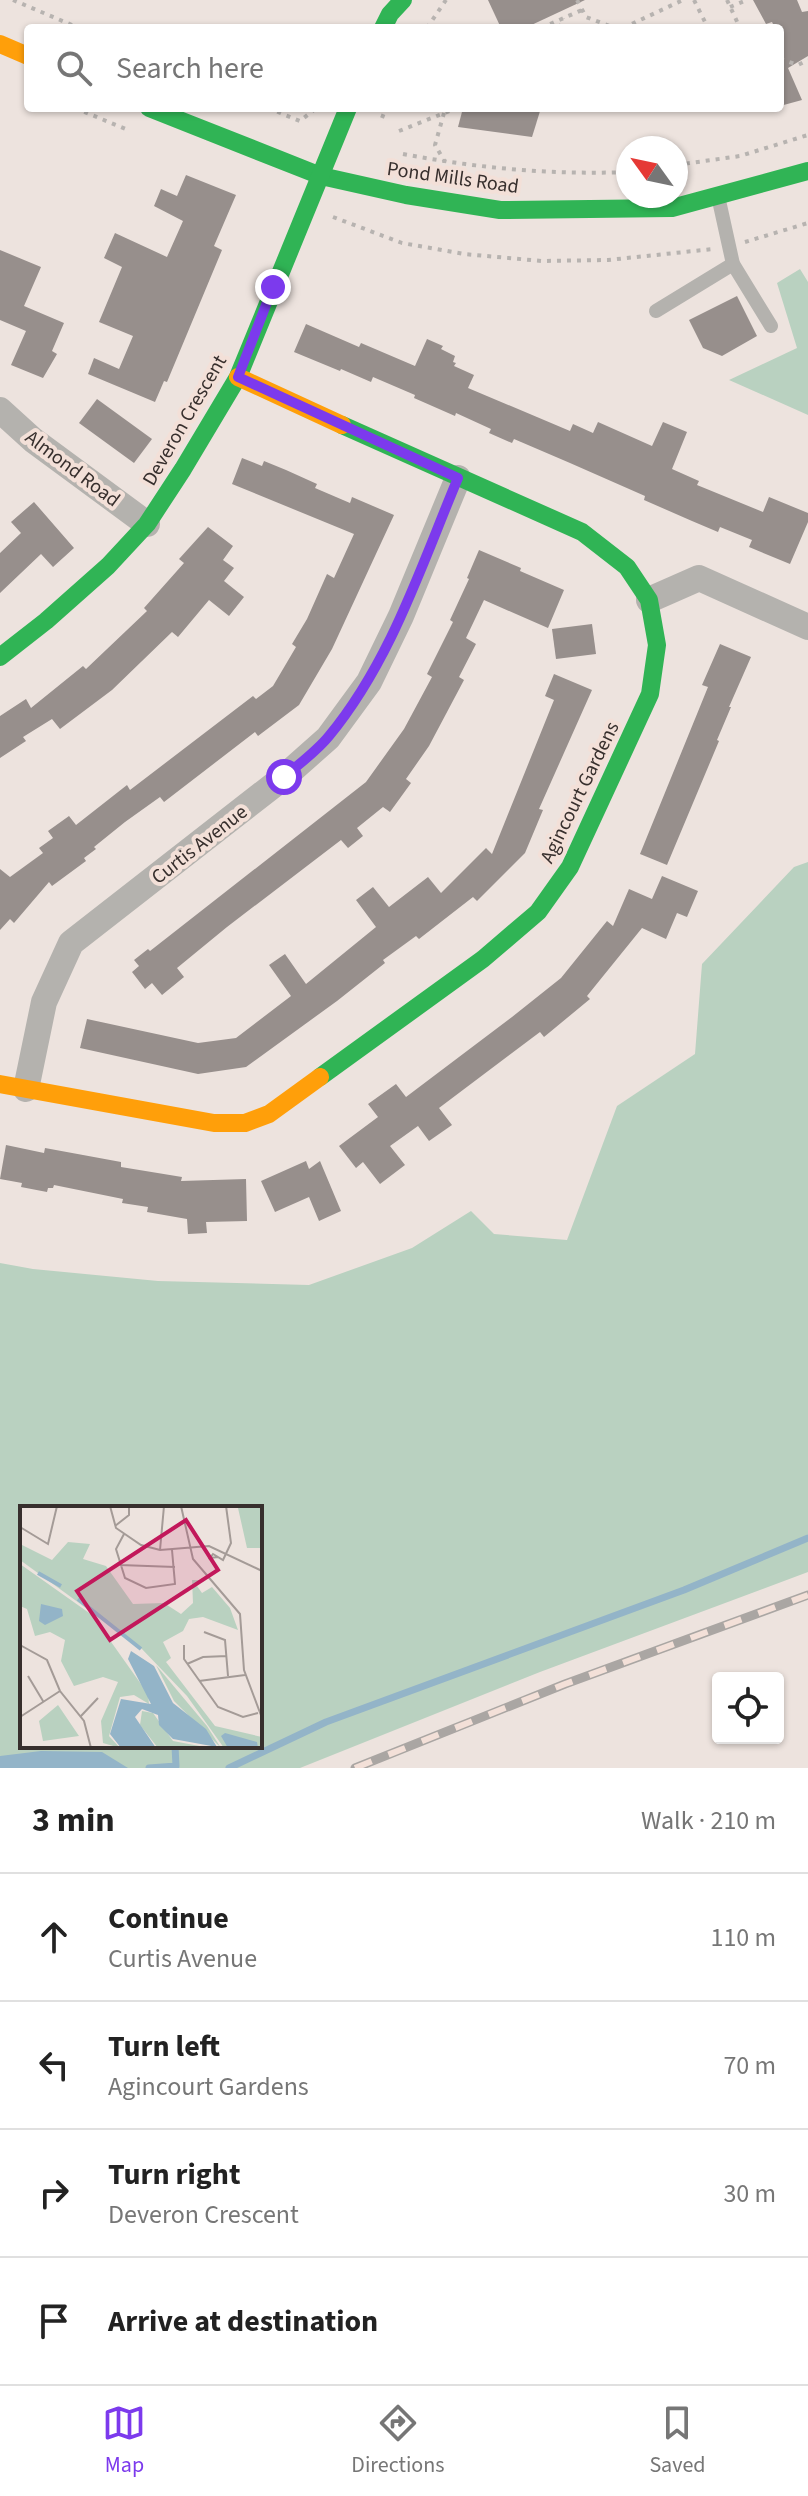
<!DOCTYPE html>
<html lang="en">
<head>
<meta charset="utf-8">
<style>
  :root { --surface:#fff; --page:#f6f6f6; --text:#222; --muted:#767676; --line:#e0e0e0; --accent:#7c3aed }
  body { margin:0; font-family:"Source Sans 3",sans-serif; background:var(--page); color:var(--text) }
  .controls { position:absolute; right:24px; bottom:24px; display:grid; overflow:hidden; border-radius:8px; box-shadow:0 2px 6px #0004 }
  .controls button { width:72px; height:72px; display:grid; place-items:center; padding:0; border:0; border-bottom:2px solid var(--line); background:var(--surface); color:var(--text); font:40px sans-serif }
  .compass { position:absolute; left:616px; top:136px; width:72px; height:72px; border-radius:50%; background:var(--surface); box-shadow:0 2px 6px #0004; rotate:303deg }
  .stop { position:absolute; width:24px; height:24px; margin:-18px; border:6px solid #7c3aed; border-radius:50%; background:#fff }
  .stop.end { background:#7c3aed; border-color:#fff; box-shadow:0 2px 8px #0008 }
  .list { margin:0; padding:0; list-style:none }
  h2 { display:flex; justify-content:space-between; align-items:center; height:104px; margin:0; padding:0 32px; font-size:34px }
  h2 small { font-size:26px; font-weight:400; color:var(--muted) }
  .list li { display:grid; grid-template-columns:52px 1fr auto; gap:24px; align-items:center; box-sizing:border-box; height:128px; padding:0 32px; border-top:2px solid var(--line) }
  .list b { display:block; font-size:30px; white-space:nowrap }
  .list p { margin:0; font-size:26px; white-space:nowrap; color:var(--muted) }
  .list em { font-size:26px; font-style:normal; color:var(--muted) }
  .icon { flex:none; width:44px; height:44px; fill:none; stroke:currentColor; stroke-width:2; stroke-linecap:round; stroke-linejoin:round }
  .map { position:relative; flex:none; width:808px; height:1768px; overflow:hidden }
  .search { position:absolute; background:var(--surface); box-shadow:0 2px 6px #0004; left:24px; right:24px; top:24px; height:88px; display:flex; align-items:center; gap:20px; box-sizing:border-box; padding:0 28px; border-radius:8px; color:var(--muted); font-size:30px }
  .sheet { height:616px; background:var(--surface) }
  nav { display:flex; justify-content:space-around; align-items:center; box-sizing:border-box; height:112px; border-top:2px solid var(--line); background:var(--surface); font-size:22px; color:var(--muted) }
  nav a { display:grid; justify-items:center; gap:4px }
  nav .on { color:var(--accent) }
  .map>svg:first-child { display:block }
  .green { fill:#b9d1c0; fill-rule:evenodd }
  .water { fill:#93b4c8 }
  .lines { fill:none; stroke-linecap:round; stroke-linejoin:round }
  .stream { stroke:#93b4c8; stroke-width:7 }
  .building { fill:#978f8c }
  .path { stroke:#b7b3b0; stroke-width:4; stroke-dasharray:4 6; stroke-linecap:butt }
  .lane { stroke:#b4b2ae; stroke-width:14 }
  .street { stroke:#b4b2ae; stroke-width:26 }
  .fast { stroke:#30b455; stroke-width:18 }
  .slow { stroke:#ff9f0a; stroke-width:18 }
  .rail-casing { stroke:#aaa6a3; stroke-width:9 }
  .rail { stroke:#f3e0d8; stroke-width:6; stroke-dasharray:18; stroke-linecap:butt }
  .route { stroke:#7c3aed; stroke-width:10 }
  .labels { text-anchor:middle; stroke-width:8; stroke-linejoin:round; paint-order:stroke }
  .street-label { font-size:20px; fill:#372f2d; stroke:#f3e0d8 }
  .inset-river { fill:none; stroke:#93b4c8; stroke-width:4 }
  .inset-road { fill:none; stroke:#a49b97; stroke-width:2 }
  .view { fill:#c2185b; fill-opacity:0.15; stroke:#c2185b; stroke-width:4 }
  .inset-edge { fill:none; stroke:#372f2d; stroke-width:4 }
</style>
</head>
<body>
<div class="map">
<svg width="808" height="1768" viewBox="0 0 808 1768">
  <rect width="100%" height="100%" fill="#ede3de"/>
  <g class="green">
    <polygon points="800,269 808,282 808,415 729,380 797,348 777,283"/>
    <path d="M808,862V1572L540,1672L300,1768H0V1263L33,1269L158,1281L309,1285L412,1248L471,1211L494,1234L567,1240L617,1106L695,1054L702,964L794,867ZM22,1508H260V1746H22Z"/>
  </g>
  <polygon class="water" points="41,1751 102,1752 128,1768 0,1768 0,1756"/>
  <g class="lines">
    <g class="stream">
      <polyline points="149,1768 176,1766 175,1746"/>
      <polyline points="229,1768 326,1722 684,1590 808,1538"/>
    </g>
  </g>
  <g class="building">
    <polygon points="488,0 585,0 525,28 501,28"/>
    <polygon points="753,0 797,0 802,12 808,11 808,56 788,68 802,100 780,106 780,28 775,28 772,22 766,24"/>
    <polygon points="463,108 541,108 532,137 458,127"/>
    <polygon points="186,175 236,195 214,246 222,250 167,382 164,381 155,402 88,374 94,358 119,369 133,336 99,322 122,267 104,258 115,233 167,257 183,221 154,206 161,189 177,196"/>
    <polygon points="0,250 41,267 24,306 64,323 52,351 57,354 43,378 11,365 26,331 0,320"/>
    <polygon points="737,296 757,336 722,356 703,348 689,320"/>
    <polygon points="306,324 359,347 361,343 415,366 427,339 443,346 441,349 455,356 453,362 456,363 454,366 474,375 468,388 570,431 573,424 593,433 598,422 652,446 663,422 687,432 672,469 699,481 697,485 763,512 769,497 808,513 808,522 790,564 749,547 752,540 720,527 718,532 692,521 644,500 645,496 570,463 514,439 512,443 489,433 491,429 456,413 455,416 414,398 415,395 373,377 371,382 341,369 340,371 294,352"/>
    <polygon points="97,399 152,439 134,463 79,423"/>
    <polygon points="242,458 262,466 264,461 286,470 317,484 315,488 350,503 352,497 394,515 332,649 299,705 258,736 255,732 164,802 160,797 125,822 94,847 96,849 84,858 86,861 52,886 49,882 14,923 10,919 0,930 0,869 10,877 43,853 39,848 53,838 48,831 69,816 76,825 127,785 130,790 253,696 256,699 273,686 296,647 292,644 307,619 327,574 334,578 354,534 232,484"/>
    <polygon points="34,502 74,548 53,567 41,554 0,593 0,553 21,533 11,522"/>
    <polygon points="208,527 233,546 223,560 234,568 224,581 244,597 229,616 209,600 178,637 172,632 112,690 60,729 52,719 23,737 26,741 0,758 0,716 26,699 31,708 83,666 86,669 147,611 144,608 184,563 179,559"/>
    <polygon points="479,550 521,568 520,571 564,590 548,628 484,600 466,638 476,644 459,677 464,680 429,746 406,779 411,783 390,812 383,807 357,828 363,836 348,848 341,840 227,927 177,968 184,977 162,995 152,983 145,989 132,972 139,966 134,960 148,949 150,951 366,782 404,729 432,677 427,674 453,622 450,620 469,579 467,578"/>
    <polygon points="592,624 596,654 556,659 552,629"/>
    <polygon points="720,644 751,657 729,707 731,707 717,740 719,741 667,865 640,854 708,687 702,685"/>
    <polygon points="554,674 592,690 539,809 543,810 525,853 477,901 473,897 419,939 416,936 383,960 385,963 337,1001 246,1067 198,1074 80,1048 87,1019 198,1043 236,1038 291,996 269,965 285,954 306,984 376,927 356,900 373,887 389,907 428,877 441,893 486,848 492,854 554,700 545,696"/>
    <polygon points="662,876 698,891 687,917 677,913 666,939 642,928 587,996 590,999 544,1037 540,1032 439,1108 452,1125 429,1141 418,1126 390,1146 405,1165 380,1184 363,1162 356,1168 339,1146 378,1117 368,1104 396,1084 406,1097 512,1017 561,978 607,921 613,926 629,889 652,899"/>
    <polygon points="6,1145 44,1153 45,1148 121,1162 121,1167 182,1177 181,1181 246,1179 247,1221 206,1222 207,1233 188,1234 187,1219 147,1212 148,1207 122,1203 123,1199 54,1185 53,1188 48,1188 47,1192 21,1187 22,1183 0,1179"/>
    <polygon points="306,1161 309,1169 320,1161 341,1211 319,1221 309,1197 275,1212 261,1181"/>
  </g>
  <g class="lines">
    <g class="path">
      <polyline points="13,0 79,28"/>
      <polyline points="577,0 586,17 615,28"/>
      <polyline points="694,0 708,28"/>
      <polyline points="727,0 740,28"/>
      <polyline points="730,7 747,0"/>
      <polyline points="427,28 446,0"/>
      <polyline points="541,28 582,10"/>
      <polyline points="560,28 563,18"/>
      <polyline points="623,28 683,0"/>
      <polyline points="780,59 798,65 808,60"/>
      <polyline points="75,108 128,130"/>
      <polyline points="268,108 300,121 315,109"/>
      <polyline points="444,113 435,145 445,162"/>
      <polyline points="382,118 386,108"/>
      <polyline points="399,131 457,108"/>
      <path d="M403,154C477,168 552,175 628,172"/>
      <polyline points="676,165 740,156 808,135"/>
      <polyline points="333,217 402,243 464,254 542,261 608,260 713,249"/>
      <polyline points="745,242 808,223"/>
    </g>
    <g class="lane">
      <polyline points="718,196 733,264 771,326"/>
      <polyline points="656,311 733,264"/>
    </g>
    <g class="street">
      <polyline points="0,410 33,440 147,524"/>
      <polyline points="649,600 699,578 808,627"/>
      <polyline points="26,1089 44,1002 71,943 284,777 328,738 369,682 401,616 458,478"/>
    </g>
    <g class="fast">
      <polyline points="383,28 390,14 403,0"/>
      <polyline points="149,108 321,176 406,195 500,210 672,208 808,171"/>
      <polyline points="0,657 46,621 108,566 147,524 183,469 238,377 348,108"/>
      <polyline points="320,1077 483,959 538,912 570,867 650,694 657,645 649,600 627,567 582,532 342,425"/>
    </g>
    <g class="slow">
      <polyline points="0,44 28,56"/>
      <polyline points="238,377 342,425"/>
      <polyline points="0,1084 214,1123 245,1123 269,1114 320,1077"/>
    </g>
    <defs>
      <polyline id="rail" points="355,1768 565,1684 808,1595"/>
    </defs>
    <use href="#rail" class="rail-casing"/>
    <use href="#rail" class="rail"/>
  </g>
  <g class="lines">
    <path class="route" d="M273,287L238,377L458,478C421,566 391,661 329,736C317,751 299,764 284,777"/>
  </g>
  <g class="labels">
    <g class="street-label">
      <text transform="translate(453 177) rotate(8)" y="7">Pond Mills Road</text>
      <text transform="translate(184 420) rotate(-60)" y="7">Deveron Crescent</text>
      <text transform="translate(73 468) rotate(37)" y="7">Almond Road</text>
      <text transform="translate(579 792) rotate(-64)" y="7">Agincourt Gardens</text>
      <text transform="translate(199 844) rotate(-38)" y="7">Curtis Avenue</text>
    </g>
  </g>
  <g transform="translate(20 1506)">
    <rect width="242" height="242" fill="#ede3de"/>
    <path d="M242,0V42H227L218,2ZM48,36L70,38L63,53L86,60L113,98L144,97L161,108L173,97L172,74H181L177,80L182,87L192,81L210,102L218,124L183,111L169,113L163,125L143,136L151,152L146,156L195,220L242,231V242H204L167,190L121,142L0,54V38L32,54ZM0,58L72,109L128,188L129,198L114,189L100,191L89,230L100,242L83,237L81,215L98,176L83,171L54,180L41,155L45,134L30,126L15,130L7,103L0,100ZM136,159L187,220L201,242L154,195ZM38,199L59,230L23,235L19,215ZM122,205L133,207L153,235L190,242H138L120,219Z" fill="#b9d1c0"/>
    <path d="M21,98L42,103L43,110L25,119L19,115ZM111,145L134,160L153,197L186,223L197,241L153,233L139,219L138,209L122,203L115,211L136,242H101L90,228L101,193L131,198L108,153ZM205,227L237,236L238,242H208L201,230Z" fill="#93b4c8"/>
    <path class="inset-river" d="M18,67L41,80M58,93L121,143"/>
    <path class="inset-road" d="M90,0L96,22L121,39L140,44L189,40L242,65M161,0L173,53L220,108L224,164L242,212M95,20L109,9V0M0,21L28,38L37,0M104,28L96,43L105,72L126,82L155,78L152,44M140,44L144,0M198,51L190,52L193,48L203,54L211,37L206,0M100,59L155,61M184,126L205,134L208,170M0,139L27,154L40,185L64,215L71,242M164,139V153L198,201L223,211L238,207M167,158L183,151L207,150M8,170L23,195M179,175L225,169M61,210L78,192M0,211L40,185"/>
    <path class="view" d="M166,14L198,64L90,134L57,85Z"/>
    <rect width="242" height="242" class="inset-edge"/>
  </g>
</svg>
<div class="controls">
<button><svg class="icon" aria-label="locate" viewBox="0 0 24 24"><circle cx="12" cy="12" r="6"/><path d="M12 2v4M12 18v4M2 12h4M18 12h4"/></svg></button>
</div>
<svg class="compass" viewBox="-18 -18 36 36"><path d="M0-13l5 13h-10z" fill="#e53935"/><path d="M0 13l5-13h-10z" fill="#767676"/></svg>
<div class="stop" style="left:284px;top:777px"></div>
<div class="stop end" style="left:273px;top:287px"></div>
<div class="search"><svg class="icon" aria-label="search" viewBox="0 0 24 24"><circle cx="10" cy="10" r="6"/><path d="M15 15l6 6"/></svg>Search here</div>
</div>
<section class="sheet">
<h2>3 min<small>Walk · 210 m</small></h2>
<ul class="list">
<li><svg class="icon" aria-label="ahead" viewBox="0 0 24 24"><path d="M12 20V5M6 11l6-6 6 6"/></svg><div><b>Continue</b><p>Curtis Avenue</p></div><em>110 m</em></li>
<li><svg class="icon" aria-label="left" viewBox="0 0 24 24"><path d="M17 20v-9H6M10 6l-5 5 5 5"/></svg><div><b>Turn left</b><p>Agincourt Gardens</p></div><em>70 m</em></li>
<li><svg class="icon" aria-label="right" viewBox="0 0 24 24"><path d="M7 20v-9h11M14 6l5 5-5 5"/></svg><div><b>Turn right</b><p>Deveron Crescent</p></div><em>30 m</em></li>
<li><svg class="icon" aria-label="arrive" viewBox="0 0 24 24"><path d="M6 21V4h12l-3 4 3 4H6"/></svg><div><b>Arrive at destination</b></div></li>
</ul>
</section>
<nav>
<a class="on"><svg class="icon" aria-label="map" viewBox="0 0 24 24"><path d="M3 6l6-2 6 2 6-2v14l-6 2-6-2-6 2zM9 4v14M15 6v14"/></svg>Map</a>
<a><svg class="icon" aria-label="directions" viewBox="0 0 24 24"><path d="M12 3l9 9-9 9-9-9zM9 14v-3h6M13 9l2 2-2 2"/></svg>Directions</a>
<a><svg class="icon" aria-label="saved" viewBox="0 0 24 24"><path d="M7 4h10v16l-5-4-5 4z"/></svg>Saved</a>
</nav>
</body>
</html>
